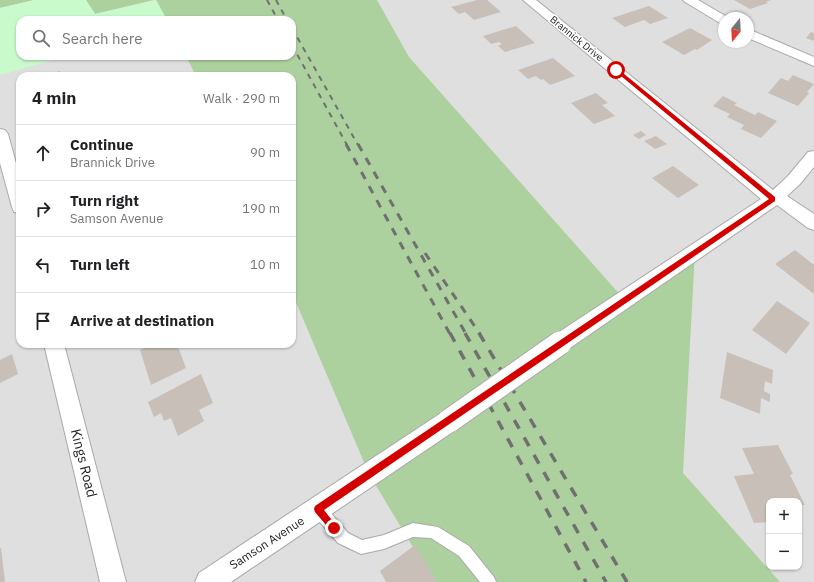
<!DOCTYPE html>
<html lang="en">
<head>
<meta charset="utf-8">
<style>
  :root { --surface:#fff; --page:#f2f2f2; --text:#202124; --muted:#757577; --line:#e0e0e0 }
  body { margin:0; font-family:"IBM Plex Sans",sans-serif; background:var(--page); color:var(--text) }
  .controls { position:absolute; right:12px; bottom:12px; display:grid; overflow:hidden; border-radius:8px; box-shadow:0 1px 3px #0004 }
  .controls button { width:36px; height:36px; display:grid; place-items:center; padding:0; border:0; border-bottom:1px solid var(--line); background:var(--surface); color:var(--text); font:20px sans-serif }
  .compass { position:absolute; left:718px; top:12px; width:36px; height:36px; border-radius:50%; background:var(--surface); box-shadow:0 1px 3px #0004; rotate:198deg }
  .stop { position:absolute; width:12px; height:12px; margin:-9px; border:3px solid #d40000; border-radius:50%; background:#fff }
  .stop.end { background:#d40000; border-color:#fff; box-shadow:0 1px 4px #0008 }
  .list { margin:0; padding:0; list-style:none }
  h2 { display:flex; justify-content:space-between; align-items:center; height:52px; margin:0; padding:0 16px; font-size:17px }
  h2 small { font-size:13px; font-weight:400; color:var(--muted) }
  .list li { display:grid; grid-template-columns:26px 1fr auto; gap:12px; align-items:center; box-sizing:border-box; height:56px; padding:0 16px; border-top:1px solid var(--line) }
  .list b { display:block; font-size:15px; white-space:nowrap }
  .list p { margin:0; font-size:13px; white-space:nowrap; color:var(--muted) }
  .list em { font-size:13px; font-style:normal; color:var(--muted) }
  .icon { flex:none; width:22px; height:22px; fill:none; stroke:currentColor; stroke-width:2; stroke-linecap:round; stroke-linejoin:round }
  .map { position:relative; flex:none; width:814px; height:582px; overflow:hidden }
  .search { position:absolute; background:var(--surface); box-shadow:0 1px 3px #0004; left:16px; top:16px; width:280px; height:44px; display:flex; align-items:center; gap:10px; box-sizing:border-box; padding:0 14px; border-radius:12px; color:var(--muted); font-size:15px }
  .panel { position:absolute; background:var(--surface); box-shadow:0 1px 3px #0004; left:16px; top:72px; width:280px; height:276px; border-radius:12px }
  .map>svg:first-child { display:block }
  .residential { fill:#e0dfdf; fill-rule:evenodd }
  .forest { fill:#add19e }
  .park { fill:#c8facc }
  .building { fill:#c7bfb8 }
  .lines { fill:none; stroke-linecap:round; stroke-linejoin:round }
  .service-casing { stroke:#a9a9a9; stroke-width:2 }
  .minor-casing { stroke:#a9a9a9; stroke-width:2 }
  .service { fill:#fff; fill-rule:evenodd }
  .minor { fill:#fff; fill-rule:evenodd }
  .rail-far2 { stroke:#707070; stroke-width:2; stroke-dasharray:5.5 5.5; stroke-linecap:butt }
  .rail-far1 { stroke:#707070; stroke-width:3; stroke-dasharray:8 8; stroke-linecap:butt }
  .rail { stroke:#707070; stroke-width:3.5; stroke-dasharray:10 10; stroke-linecap:butt }
  .minor-bridge-casing { stroke:#a9a9a9; stroke-width:25; stroke-linecap:butt }
  .minor-bridge { stroke:#fff; stroke-width:23 }
  .route { fill:#d40000 }
  .labels { text-anchor:middle; stroke-width:3; stroke-linejoin:round; paint-order:stroke }
  .far-street-label { font-size:10px; fill:#222; stroke:#fff }
  .street-label { font-size:12px; fill:#222; stroke:#fff }
  .near-street-label { font-size:14px; fill:#222; stroke:#fff }
</style>
</head>
<body>
<div class="map">
<svg width="814" height="582" viewBox="0 0 814 582">
  <rect width="100%" height="100%" fill="#f2efe9"/>
  <path class="residential" d="M0,0H814V582H0ZM724,18H748V42H724ZM20,20H292V56H20ZM20,76H292V344H20ZM769,501H799V567H769Z"/>
  <g class="forest">
    <polygon points="0,0 34,0 0,8"/>
    <polygon points="86,0 154,0 95,14"/>
    <polygon points="156,0 377,0 409,57 623,298 695,252 683,473 780,582 434,582 369,474 292,293 292,76 196,76 186,56 292,56 292,20 167,20"/>
  </g>
  <polygon class="park" points="34,0 86,0 95,14 156,0 167,20 20,20 20,56 67,56 0,75 0,8"/>
  <g class="building">
    <polygon points="477,0 487,0 501,12 474,20 465,12 459,14 451,7"/>
    <polygon points="734,0 771,0 766,2 768,3 750,9"/>
    <polygon points="649,6 668,18 650,24 644,20 625,27 612,18"/>
    <polygon points="516,26 535,43 505,52 498,46 502,44 499,42 491,44 483,36"/>
    <polygon points="690,28 712,40 697,50 695,49 684,55 662,42"/>
    <polygon points="811,32 814,33 814,41 806,38"/>
    <polygon points="553,58 575,76 550,85 543,79 541,80 536,76 528,79 518,70"/>
    <polygon points="60,71 62,76 43,76"/>
    <polygon points="793,75 814,84 807,92 809,93 798,106 768,93 781,78 788,81"/>
    <polygon points="596,93 608,103 602,105 615,116 594,124 571,103"/>
    <polygon points="723,96 737,103 734,105 755,115 758,112 777,121 761,138 741,129 744,125 727,117 730,114 713,106"/>
    <polygon points="641,131 646,135 639,139 633,135"/>
    <polygon points="656,136 667,144 655,149 644,141"/>
    <polygon points="673,166 699,185 678,198 652,178"/>
    <polygon points="795,250 814,265 814,294 775,264"/>
    <polygon points="777,301 810,323 786,354 752,330"/>
    <polygon points="153,344 177,344 186,368 151,385 140,350"/>
    <polygon points="727,352 773,370 772,384 765,381 764,391 770,394 770,402 761,398 760,414 720,398"/>
    <polygon points="12,354 18,374 0,383 0,360"/>
    <polygon points="201,374 213,403 199,410 204,421 178,436 171,418 164,421 161,413 154,417 148,402"/>
    <polygon points="778,445 793,474 790,475 805,505 799,505 799,501 769,501 769,522 754,523 734,476 754,474 742,448"/>
    <polygon points="415,545 437,582 386,582 380,571"/>
    <polygon points="0,548 1,548 5,582 0,582"/>
  </g>
  <g class="lines">
    <defs>
      <polygon id="service" points="318,503 323,504 348,533 362,540 384,535 413,523 438,527 469,546 494,577 496,582 480,582 459,556 431,538 413,537 384,549 361,554 338,543 313,514 312,509 313,504"/>
      <g id="minor">
        <polygon points="523,0 536,0 773,190 788,176 808,152 814,151 814,167 800,184 787,196 814,214 814,230 808,228 777,205 567,350 560,352 553,350 550,343 553,336 761,199"/>
        <polygon points="683,0 698,0 729,18 724,18 724,24 720,23 685,2"/>
        <polygon points="748,29 814,57 814,66 748,38"/>
        <polygon points="0,129 5,130 8,134 20,178 20,213 14,212 12,207 0,163"/>
        <polygon points="44,344 64,344 126,582 100,582"/>
        <polygon points="449,410 457,413 460,421 457,429 231,582 195,582 199,573 441,413"/>
      </g>
    </defs>
    <use href="#service" class="service-casing"/>
    <use href="#minor" class="minor-casing"/>
    <use href="#service" class="service"/>
    <use href="#minor" class="minor"/>
    <g class="rail-far2">
      <polyline points="267,0 278,20"/>
      <polyline points="276,0 287,20"/>
      <polyline points="292,28 358,145"/>
      <polyline points="292,45 347,145"/>
    </g>
    <g class="rail-far1">
      <polyline points="346,144 450,334"/>
      <polyline points="358,144 466,334"/>
      <polyline points="425,253 480,334"/>
    </g>
    <g class="rail">
      <polyline points="450,333 586,582"/>
      <polyline points="465,333 606,582"/>
      <polyline points="479,333 627,582"/>
    </g>
    <defs>
      <polyline id="minor-bridge" points="449,421 560,343"/>
    </defs>
    <use href="#minor-bridge" class="minor-bridge-casing"/>
    <use href="#minor-bridge" class="minor-bridge"/>
  </g>
  <polygon class="route" points="615,69 618,69 775,197 775,201 324,510 338,528 337,531 334,532 331,531 315,512 314,509 315,506 769,199 615,71"/>
  <g class="labels">
    <g class="far-street-label">
      <text transform="translate(577 38) rotate(39)" y="4">Brannick Drive</text>
    </g>
    <g class="street-label">
      <text transform="translate(267 543) rotate(-33)" y="4">Samson Avenue</text>
    </g>
    <g class="near-street-label">
      <text transform="translate(84 463) rotate(76)" y="5">Kings Road</text>
    </g>
  </g>
</svg>
<div class="controls">
<button>+</button>
<button>−</button>
</div>
<svg class="compass" viewBox="-18 -18 36 36"><path d="M0-13l5 13h-10z" fill="#e53935"/><path d="M0 13l5-13h-10z" fill="#757577"/></svg>
<div class="stop" style="left:616px;top:70px"></div>
<div class="stop end" style="left:334px;top:528px"></div>
<div class="search"><svg class="icon" aria-label="search" viewBox="0 0 24 24"><circle cx="10" cy="10" r="6"/><path d="M15 15l6 6"/></svg>Search here</div>
<section class="panel">
<h2>4 min<small>Walk · 290 m</small></h2>
<ul class="list">
<li><svg class="icon" aria-label="ahead" viewBox="0 0 24 24"><path d="M12 20V5M6 11l6-6 6 6"/></svg><div><b>Continue</b><p>Brannick Drive</p></div><em>90 m</em></li>
<li><svg class="icon" aria-label="right" viewBox="0 0 24 24"><path d="M7 20v-9h11M14 6l5 5-5 5"/></svg><div><b>Turn right</b><p>Samson Avenue</p></div><em>190 m</em></li>
<li><svg class="icon" aria-label="left" viewBox="0 0 24 24"><path d="M17 20v-9H6M10 6l-5 5 5 5"/></svg><div><b>Turn left</b></div><em>10 m</em></li>
<li><svg class="icon" aria-label="arrive" viewBox="0 0 24 24"><path d="M6 21V4h12l-3 4 3 4H6"/></svg><div><b>Arrive at destination</b></div></li>
</ul>
</section>
</div>
</body>
</html>
